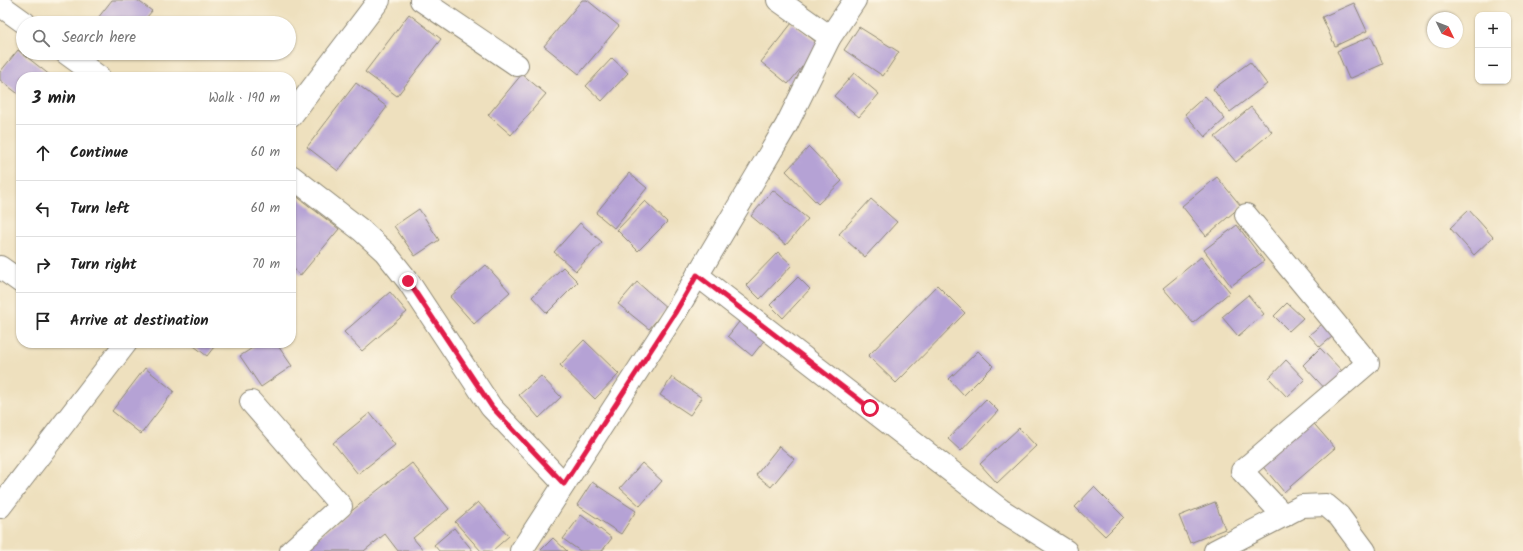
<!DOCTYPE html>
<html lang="en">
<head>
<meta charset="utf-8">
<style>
  :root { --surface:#fff; --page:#f6f6f6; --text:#222; --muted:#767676; --line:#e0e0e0 }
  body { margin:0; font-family:Kalam,sans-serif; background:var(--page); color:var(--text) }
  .controls { position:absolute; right:12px; top:12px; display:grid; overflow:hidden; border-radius:8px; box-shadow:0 1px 3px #0004 }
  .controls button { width:36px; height:36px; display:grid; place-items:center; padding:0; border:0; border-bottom:1px solid var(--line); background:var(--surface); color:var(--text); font:20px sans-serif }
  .compass { position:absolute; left:1427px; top:12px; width:36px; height:36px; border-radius:50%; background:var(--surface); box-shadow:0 1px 3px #0004; rotate:133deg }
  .stop { position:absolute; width:12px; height:12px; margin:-9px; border:3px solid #e11d48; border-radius:50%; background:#fff }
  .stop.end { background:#e11d48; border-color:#fff; box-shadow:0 1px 4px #0008 }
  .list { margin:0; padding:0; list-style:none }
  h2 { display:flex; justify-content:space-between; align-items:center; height:52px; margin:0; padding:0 16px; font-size:17px }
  h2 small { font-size:13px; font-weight:400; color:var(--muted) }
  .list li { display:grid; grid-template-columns:26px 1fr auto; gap:12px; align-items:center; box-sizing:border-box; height:56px; padding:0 16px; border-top:1px solid var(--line) }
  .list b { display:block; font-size:15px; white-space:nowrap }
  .list em { font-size:13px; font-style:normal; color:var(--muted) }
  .icon { flex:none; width:22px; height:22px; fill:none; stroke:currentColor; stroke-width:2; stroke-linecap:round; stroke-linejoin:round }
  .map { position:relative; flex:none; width:1523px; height:551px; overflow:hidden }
  .search { position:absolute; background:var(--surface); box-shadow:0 1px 3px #0004; left:16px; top:16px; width:280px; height:44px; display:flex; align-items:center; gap:10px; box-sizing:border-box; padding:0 14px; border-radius:22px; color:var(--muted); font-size:15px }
  .panel { position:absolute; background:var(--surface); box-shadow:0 1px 3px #0004; left:16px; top:72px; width:280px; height:276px; border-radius:16px }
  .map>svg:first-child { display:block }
  .building { fill:#b5a2d5 }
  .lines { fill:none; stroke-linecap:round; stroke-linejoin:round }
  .minor-casing { stroke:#8c8674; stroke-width:24 }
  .minor { stroke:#fff; stroke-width:22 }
  .route { stroke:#e11d48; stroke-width:5 }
</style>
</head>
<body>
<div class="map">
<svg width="1523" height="551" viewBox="0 0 1523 551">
  <rect width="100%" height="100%" fill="#fcf5e5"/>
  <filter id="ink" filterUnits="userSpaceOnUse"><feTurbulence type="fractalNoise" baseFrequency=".025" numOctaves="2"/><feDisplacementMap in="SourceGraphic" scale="8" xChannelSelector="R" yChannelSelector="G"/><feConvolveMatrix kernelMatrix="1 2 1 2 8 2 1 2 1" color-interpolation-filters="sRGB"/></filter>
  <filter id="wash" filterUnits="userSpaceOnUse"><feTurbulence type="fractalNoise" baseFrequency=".012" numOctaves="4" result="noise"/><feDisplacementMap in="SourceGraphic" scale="16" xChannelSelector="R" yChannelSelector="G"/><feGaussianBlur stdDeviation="0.9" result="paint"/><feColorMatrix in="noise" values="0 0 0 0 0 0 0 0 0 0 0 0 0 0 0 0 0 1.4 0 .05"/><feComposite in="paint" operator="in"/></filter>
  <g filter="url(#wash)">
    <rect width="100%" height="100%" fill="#eee0be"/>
    <g id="blocks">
      <g class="building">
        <polygon points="112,0 137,0 152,11 142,23 94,23"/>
        <polygon points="582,0 587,0 619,26 579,74 544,46"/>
        <polygon points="1354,3 1367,31 1335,46 1322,17"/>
        <polygon points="409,14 441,39 397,96 365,72"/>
        <polygon points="792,23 820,45 788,84 761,62"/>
        <polygon points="859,27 899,52 883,76 844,50"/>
        <polygon points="1371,36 1383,64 1349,79 1337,51"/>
        <polygon points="18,50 51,76 21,77 21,96 0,80 0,72"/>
        <polygon points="612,58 628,73 602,101 586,86"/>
        <polygon points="1250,62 1267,84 1230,112 1213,89"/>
        <polygon points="854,73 879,94 859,117 834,96"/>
        <polygon points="522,74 546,94 511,135 488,115"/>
        <polygon points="356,83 387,107 338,171 307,147"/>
        <polygon points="1205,96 1225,119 1205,137 1185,114"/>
        <polygon points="1251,107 1272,132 1236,162 1215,137"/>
        <polygon points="809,147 842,181 818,204 786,171"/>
        <polygon points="629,173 647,188 614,228 596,213"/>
        <polygon points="1217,177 1241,206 1206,236 1182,206"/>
        <polygon points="773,190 808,219 786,245 751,216"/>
        <polygon points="291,192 339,229 300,276 291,265"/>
        <polygon points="871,199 897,222 865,257 839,234"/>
        <polygon points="645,201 667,222 638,251 617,230"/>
        <polygon points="419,209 439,240 415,256 394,226"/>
        <polygon points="1469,210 1493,237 1474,255 1450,228"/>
        <polygon points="580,223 602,242 576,271 554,252"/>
        <polygon points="1237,225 1264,261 1231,286 1204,250"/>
        <polygon points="778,252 792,265 760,299 746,285"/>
        <polygon points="1201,257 1230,292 1193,323 1163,288"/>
        <polygon points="486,265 510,292 474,324 450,297"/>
        <polygon points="563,267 578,282 547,313 532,297"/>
        <polygon points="798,277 810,289 783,318 770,305"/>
        <polygon points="637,282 667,308 649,329 618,304"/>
        <polygon points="937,285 965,313 896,383 868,356"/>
        <polygon points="390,292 407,312 362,351 344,332"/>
        <polygon points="1248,295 1264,314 1238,336 1222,317"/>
        <polygon points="1287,303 1303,318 1289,331 1274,316"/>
        <polygon points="746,313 770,333 752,356 728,336"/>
        <polygon points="1328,319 1339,331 1320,347 1309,335"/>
        <polygon points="584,340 619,374 595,399 560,365"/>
        <polygon points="190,343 217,343 207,356"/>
        <polygon points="260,343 276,343 292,366 261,387 240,356"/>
        <polygon points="1320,348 1347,376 1329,393 1303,365"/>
        <polygon points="978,351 993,366 964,395 949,379"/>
        <polygon points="1286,360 1305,380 1287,397 1269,378"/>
        <polygon points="145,368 174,391 141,434 112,411"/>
        <polygon points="541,376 561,397 539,418 519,395"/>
        <polygon points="672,377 702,398 690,415 660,395"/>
        <polygon points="986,399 998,411 961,451 948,439"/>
        <polygon points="370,413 395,445 358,474 333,443"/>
        <polygon points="1309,418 1335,448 1284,492 1259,462"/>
        <polygon points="1019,428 1036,446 997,483 980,464"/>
        <polygon points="779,446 794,459 771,487 756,475"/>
        <polygon points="412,463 449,509 413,538 424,551 398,551 385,534 364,551 301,551"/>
        <polygon points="642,463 662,481 640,506 620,488"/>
        <polygon points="592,482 636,511 621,534 577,505"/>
        <polygon points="1094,487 1124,517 1105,536 1075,507"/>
        <polygon points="478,502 509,536 492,551 481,551 455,522"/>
        <polygon points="1215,502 1225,529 1190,543 1179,516"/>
        <polygon points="581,515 612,538 602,551 580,551 563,539"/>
        <polygon points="454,528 473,551 439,551 434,545"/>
        <polygon points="553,538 567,551 540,551"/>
      </g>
    </g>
  </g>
  <g filter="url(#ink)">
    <use href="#blocks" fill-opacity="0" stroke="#8c8674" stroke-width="1"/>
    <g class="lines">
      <defs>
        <g id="minor">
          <polyline points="421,0 517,65"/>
          <polyline points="778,0 830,37"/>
          <polyline points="0,5 25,23"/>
          <polyline points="66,53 99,77"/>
          <polyline points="291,116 379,0"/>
          <polyline points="291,176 361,230 385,252 408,281 491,407 564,484"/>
          <polyline points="1246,215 1368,363 1242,471 1284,516"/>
          <polyline points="0,267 21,282"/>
          <polyline points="697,275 1001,510 1066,551"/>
          <polyline points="251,402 341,506 291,551"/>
          <polyline points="0,507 126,343"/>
          <polyline points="521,551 675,313 786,126 830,37 855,0"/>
          <polyline points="1215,551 1302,506 1326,505 1339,516 1365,551"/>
        </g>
      </defs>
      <use href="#minor" class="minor-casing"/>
      <use href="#minor" class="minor"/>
    </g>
  </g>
  <g class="lines" filter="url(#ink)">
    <polyline class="route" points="408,281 492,407 564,484 675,313 697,275 870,408"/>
  </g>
</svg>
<div class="controls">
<button>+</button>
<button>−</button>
</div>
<svg class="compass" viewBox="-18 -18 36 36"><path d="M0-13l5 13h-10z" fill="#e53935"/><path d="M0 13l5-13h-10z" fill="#767676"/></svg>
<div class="stop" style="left:870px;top:408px"></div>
<div class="stop end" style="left:408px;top:281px"></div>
<div class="search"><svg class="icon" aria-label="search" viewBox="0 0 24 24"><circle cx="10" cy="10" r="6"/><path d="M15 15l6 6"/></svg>Search here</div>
<section class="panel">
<h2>3 min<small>Walk · 190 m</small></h2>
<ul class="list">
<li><svg class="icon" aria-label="ahead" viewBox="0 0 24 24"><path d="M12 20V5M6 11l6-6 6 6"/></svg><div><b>Continue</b></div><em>60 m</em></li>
<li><svg class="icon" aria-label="left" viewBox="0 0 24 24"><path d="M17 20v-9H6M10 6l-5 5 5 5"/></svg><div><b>Turn left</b></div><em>60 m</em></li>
<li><svg class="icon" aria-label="right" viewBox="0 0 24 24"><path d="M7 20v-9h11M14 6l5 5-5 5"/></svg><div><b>Turn right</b></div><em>70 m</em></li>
<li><svg class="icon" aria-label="arrive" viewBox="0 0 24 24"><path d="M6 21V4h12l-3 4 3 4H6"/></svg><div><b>Arrive at destination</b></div></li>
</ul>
</section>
</div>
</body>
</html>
